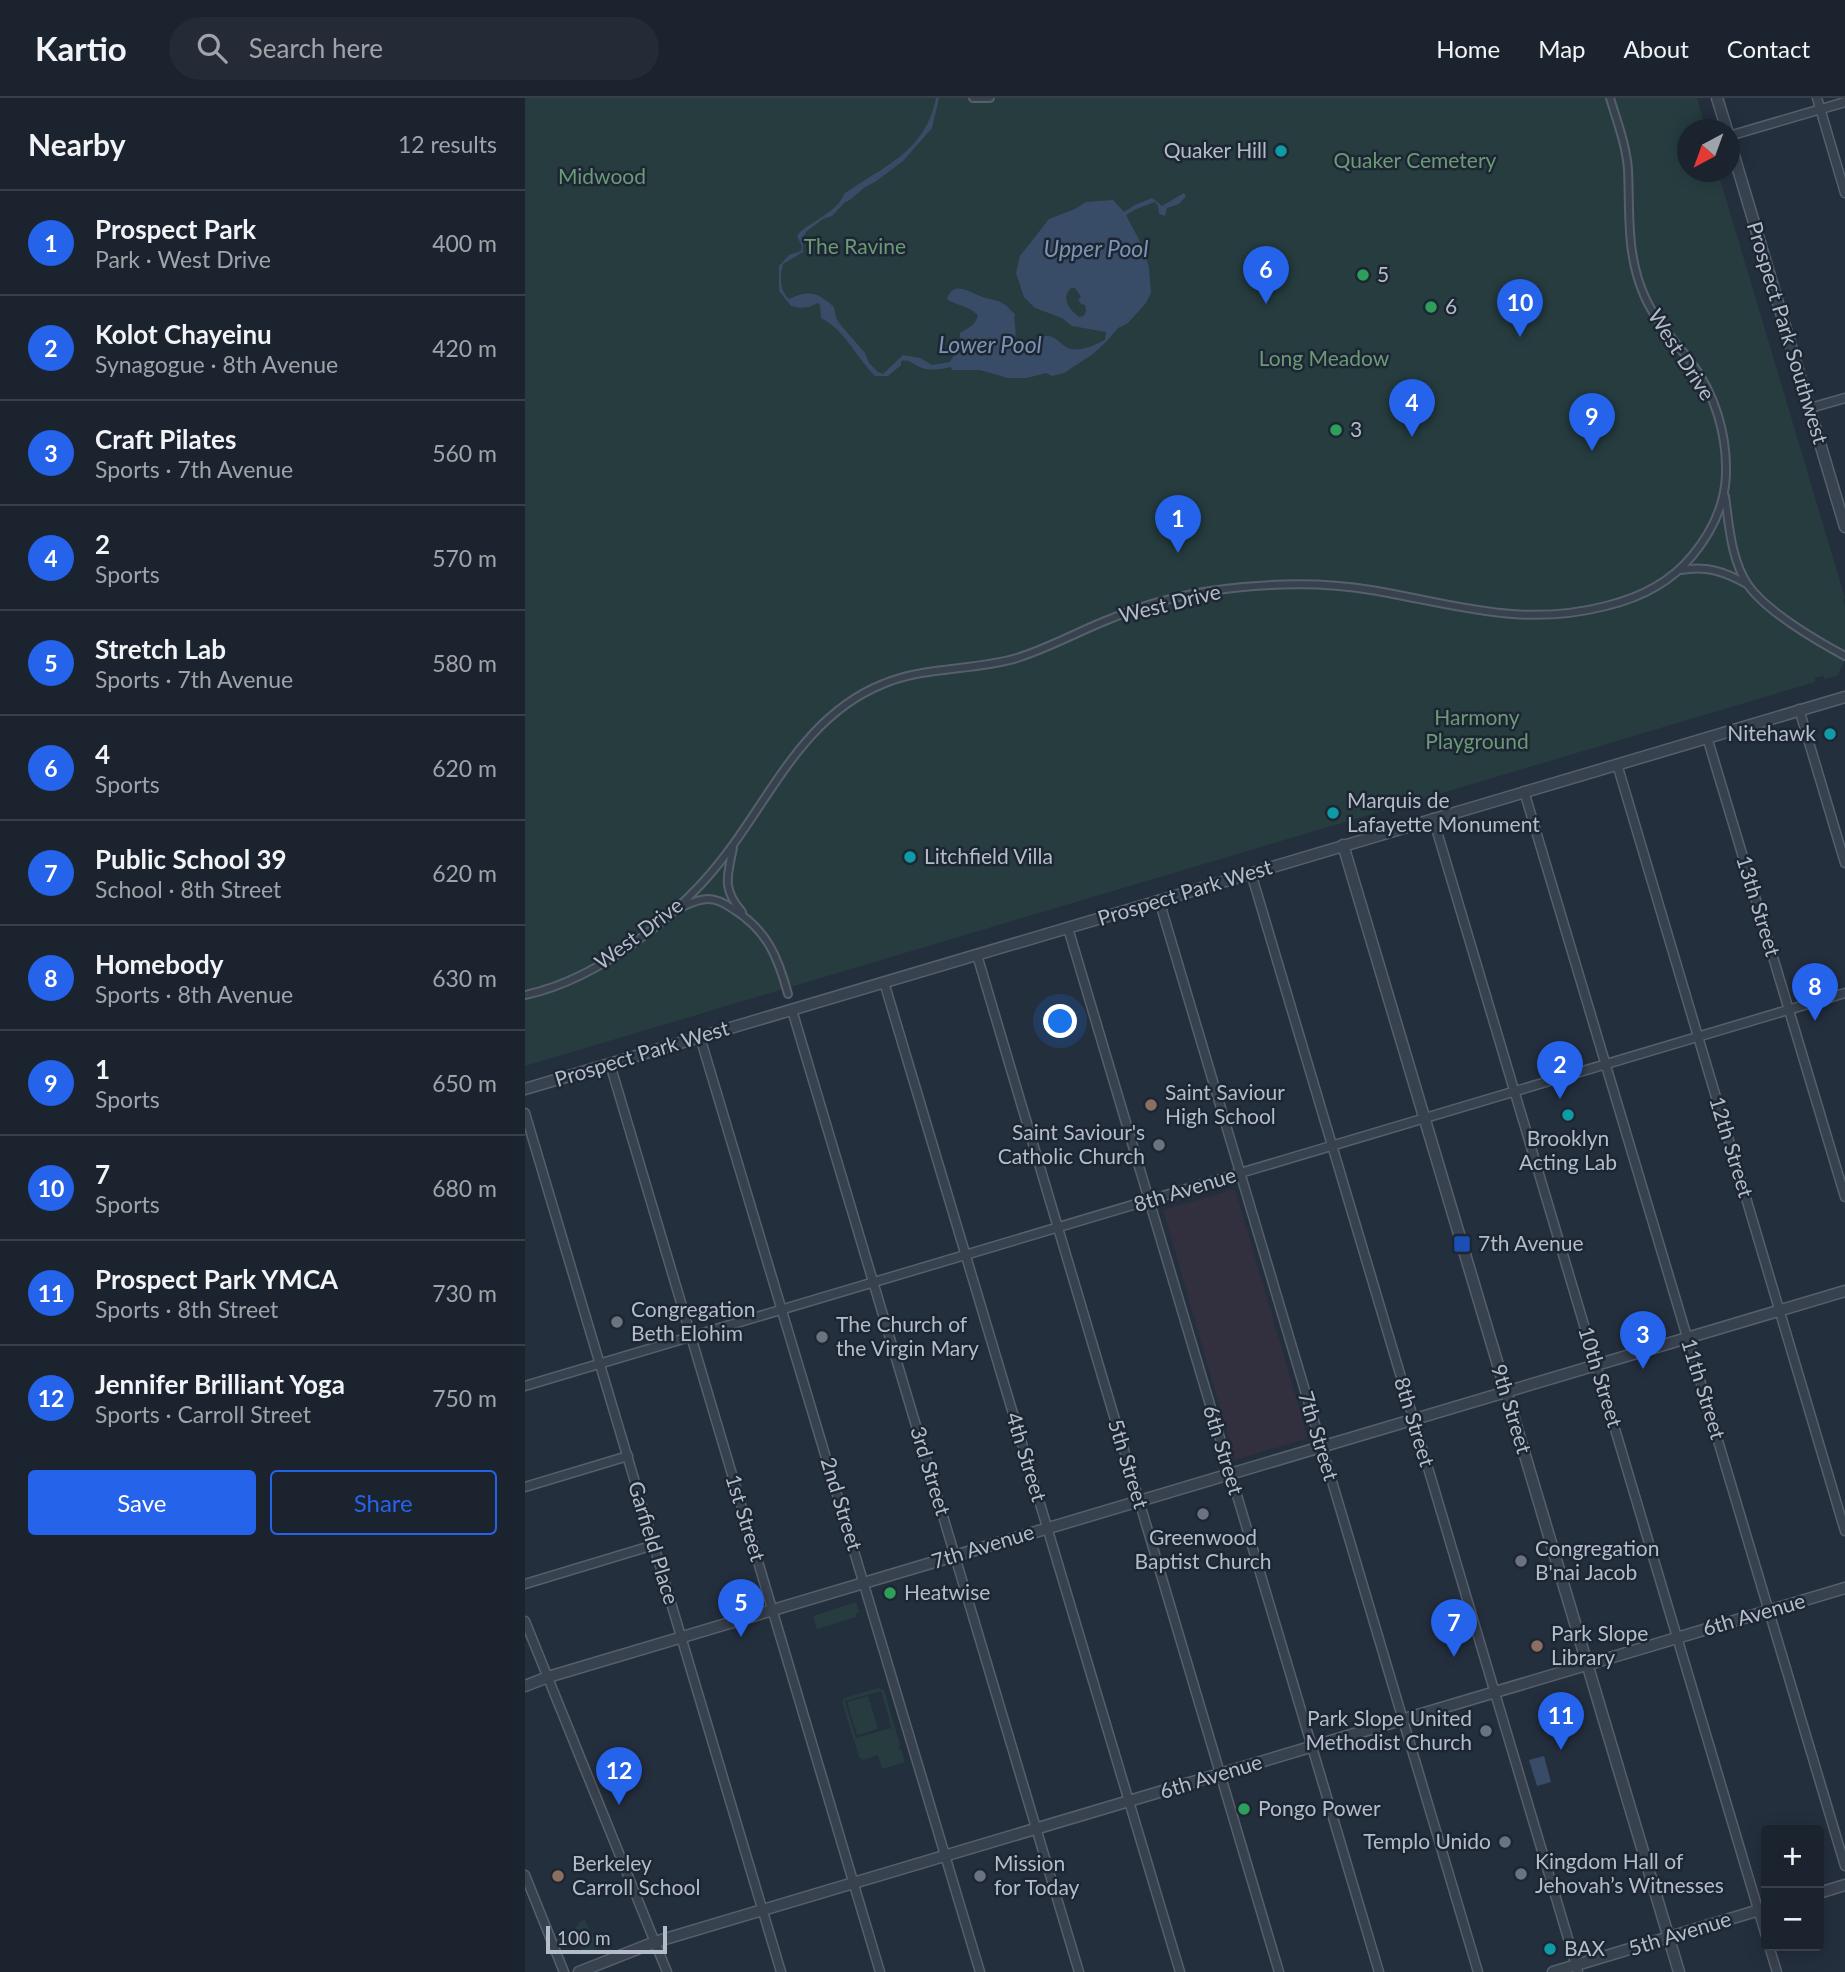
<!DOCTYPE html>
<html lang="en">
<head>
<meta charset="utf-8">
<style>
  :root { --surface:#1b232e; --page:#242b36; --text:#f1f3f6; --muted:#a0a4aa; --line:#39404a; --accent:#2563eb }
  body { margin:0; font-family:Lato,sans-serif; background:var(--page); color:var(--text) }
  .controls { position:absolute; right:21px; bottom:21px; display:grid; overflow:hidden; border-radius:7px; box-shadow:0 4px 18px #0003 }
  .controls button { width:63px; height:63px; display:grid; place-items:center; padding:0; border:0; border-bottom:2px solid var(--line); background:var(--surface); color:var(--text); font:35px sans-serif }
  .compass { position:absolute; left:1152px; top:21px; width:63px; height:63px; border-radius:50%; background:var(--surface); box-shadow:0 4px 18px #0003; rotate:221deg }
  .scale { position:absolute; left:21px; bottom:18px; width:121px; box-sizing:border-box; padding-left:7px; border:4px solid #b4bcc9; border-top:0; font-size:19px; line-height:24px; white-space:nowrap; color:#b4bcc9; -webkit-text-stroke:5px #1d2633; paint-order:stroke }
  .you { position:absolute; left:536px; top:924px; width:24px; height:24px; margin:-18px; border:5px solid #fff; border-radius:50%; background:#1a73e8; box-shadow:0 0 0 10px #1a73e833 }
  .badge { display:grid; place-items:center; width:46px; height:46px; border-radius:50%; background:var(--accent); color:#fff; font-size:23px; font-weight:700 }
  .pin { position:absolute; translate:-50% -58px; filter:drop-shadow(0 2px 4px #0008) }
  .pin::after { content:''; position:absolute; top:37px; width:24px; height:21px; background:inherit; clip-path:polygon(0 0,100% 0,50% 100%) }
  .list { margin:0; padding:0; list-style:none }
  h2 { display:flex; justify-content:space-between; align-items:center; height:91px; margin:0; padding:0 28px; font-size:30px }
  h2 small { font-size:23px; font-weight:400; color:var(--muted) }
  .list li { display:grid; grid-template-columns:46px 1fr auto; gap:21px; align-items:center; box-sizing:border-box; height:105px; padding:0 28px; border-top:2px solid var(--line) }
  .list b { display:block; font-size:26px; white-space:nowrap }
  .list p { margin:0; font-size:23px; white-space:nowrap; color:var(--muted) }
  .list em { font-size:23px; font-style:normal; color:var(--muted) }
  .actions { display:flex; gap:14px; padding:21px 28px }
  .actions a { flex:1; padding:16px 0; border:2px solid var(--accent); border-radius:7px; text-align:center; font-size:24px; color:var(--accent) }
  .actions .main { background:var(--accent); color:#fff }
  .icon { flex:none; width:38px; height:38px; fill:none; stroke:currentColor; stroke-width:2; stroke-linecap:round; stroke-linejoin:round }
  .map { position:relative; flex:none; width:1320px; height:1874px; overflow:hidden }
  header { display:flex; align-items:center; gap:42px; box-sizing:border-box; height:98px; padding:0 35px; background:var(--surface); border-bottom:2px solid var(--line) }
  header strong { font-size:33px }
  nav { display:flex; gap:38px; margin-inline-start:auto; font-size:24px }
  .search { width:490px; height:63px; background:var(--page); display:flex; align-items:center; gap:18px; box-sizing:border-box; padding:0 24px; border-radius:38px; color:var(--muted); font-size:26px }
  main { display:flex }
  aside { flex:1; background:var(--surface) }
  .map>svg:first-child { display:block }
  .medical { fill:#32303f }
  .green { fill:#263c3f; fill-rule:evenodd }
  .water { fill:#394c67; fill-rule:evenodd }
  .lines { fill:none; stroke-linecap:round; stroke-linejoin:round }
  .pedestrian-casing { stroke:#565f6c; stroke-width:10 }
  .minor-casing { stroke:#565f6c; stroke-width:11 }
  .tertiary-casing { stroke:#565f6c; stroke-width:13 }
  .pedestrian { stroke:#38414e; stroke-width:6 }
  .minor { stroke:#38414e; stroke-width:8 }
  .tertiary { stroke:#38414e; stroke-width:10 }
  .culture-dot { fill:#0f9aa8; stroke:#1d2633; stroke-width:2.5 }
  .leisure-dot { fill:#2e9e5b; stroke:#1d2633; stroke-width:2.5 }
  .education-dot { fill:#8d6e63; stroke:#1d2633; stroke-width:2.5 }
  .worship-dot { fill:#6b7280; stroke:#1d2633; stroke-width:2.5 }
  .transit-dot { fill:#1a4fb4; stroke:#1d2633; stroke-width:2.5 }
  .labels { text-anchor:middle; stroke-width:5; stroke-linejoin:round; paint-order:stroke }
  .poi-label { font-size:21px; fill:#b4bcc9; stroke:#1d2633; text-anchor:start }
  .park-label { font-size:21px; fill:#6b9a76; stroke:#1d2633 }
  .street-label { font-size:21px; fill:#b4bcc9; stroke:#1d2633 }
  .water-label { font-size:23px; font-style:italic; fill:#7c92b1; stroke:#1d2633 }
</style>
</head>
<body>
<header>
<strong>Kartio</strong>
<div class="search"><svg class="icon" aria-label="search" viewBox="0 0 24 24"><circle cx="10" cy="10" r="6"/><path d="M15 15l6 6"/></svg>Search here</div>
<nav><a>Home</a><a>Map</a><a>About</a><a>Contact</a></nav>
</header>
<main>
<aside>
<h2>Nearby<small>12 results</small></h2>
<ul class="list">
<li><span class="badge">1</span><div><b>Prospect Park</b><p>Park · West Drive</p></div><em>400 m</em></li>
<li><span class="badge">2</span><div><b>Kolot Chayeinu</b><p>Synagogue · 8th Avenue</p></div><em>420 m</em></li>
<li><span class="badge">3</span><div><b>Craft Pilates</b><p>Sports · 7th Avenue</p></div><em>560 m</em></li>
<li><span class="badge">4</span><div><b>2</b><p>Sports</p></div><em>570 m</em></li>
<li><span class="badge">5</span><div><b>Stretch Lab</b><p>Sports · 7th Avenue</p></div><em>580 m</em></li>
<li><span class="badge">6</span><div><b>4</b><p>Sports</p></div><em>620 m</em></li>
<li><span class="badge">7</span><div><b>Public School 39</b><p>School · 8th Street</p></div><em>620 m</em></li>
<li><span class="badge">8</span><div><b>Homebody</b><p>Sports · 8th Avenue</p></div><em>630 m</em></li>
<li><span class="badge">9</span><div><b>1</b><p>Sports</p></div><em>650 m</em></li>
<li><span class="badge">10</span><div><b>7</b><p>Sports</p></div><em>680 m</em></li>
<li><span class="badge">11</span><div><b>Prospect Park YMCA</b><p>Sports · 8th Street</p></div><em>730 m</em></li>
<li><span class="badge">12</span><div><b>Jennifer Brilliant Yoga</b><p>Sports · Carroll Street</p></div><em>750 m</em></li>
</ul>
<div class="actions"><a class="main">Save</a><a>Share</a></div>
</aside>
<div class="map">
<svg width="1320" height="1874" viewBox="0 0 1320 1874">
  <rect width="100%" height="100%" fill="#242f3e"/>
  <polygon class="medical" points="710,1091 783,1340 710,1362 638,1112"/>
  <g class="green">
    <polygon points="0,0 1172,0 1181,31 1162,32 1162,74 1193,74 1320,500 1318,502 1320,508 1320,563 1312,578 1300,581 1298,578 1290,580 1290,584 0,968"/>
    <polygon points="331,1504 334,1514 331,1515 331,1519 292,1531 288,1518"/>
    <path d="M354,1590L359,1592L375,1647L373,1652L376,1651L380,1664L357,1671L353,1657L338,1662L334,1659L317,1604L319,1600ZM356,1593L369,1638L366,1630L331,1640L320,1603Z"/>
    <polygon points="343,1598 353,1631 332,1637 322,1604"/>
    <polygon points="60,1822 73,1850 59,1857 51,1839 52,1838 49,1832 56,1823"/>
  </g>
  <g class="water">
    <path d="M411,0H414L407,30L378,63L350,84L340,89L326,101L319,105L307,118L298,121L282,133L278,139V154L258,166C255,177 254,192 264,201C285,192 292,194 309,209L311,220L314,225L340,255L344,265L353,274L358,276L378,257L395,260L407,267L425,264L431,253L430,245L435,240V235C444,229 450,228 453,217C440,206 432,208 422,201C429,182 443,194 455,198C461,201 471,201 477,205C482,207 485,212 490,216C488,224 492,231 490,240L501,247C508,244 514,238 522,238C531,238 534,245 541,249C553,256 569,247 580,242L581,234L547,228L537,220L510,210L499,199L491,175L495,158L524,121L550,111L561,104L588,102L599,114L610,107L627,100L637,108L659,95L661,98L654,106L642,110L640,118L634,116L633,108L630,104L611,111L601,117L619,151L624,170L626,195L621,205L603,225L593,230L582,243L568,256L539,275L527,278L521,275L502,280H483L455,272H427L426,269C416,271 406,273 397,270C388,267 386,261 376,263V267L363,278H350C331,259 320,232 296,220L295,207L293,205L284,209L275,210L266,208L254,193V168L264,157L276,153L277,148L272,138L275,134C288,123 314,112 319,96C358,68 400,55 411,0ZM546,190H550L556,199L553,202L556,206L560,207L561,213L559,218L554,219C545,212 535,200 546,190Z"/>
    <polygon points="1019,1658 1026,1684 1012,1688 1004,1662"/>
  </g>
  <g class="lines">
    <defs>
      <g id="pedestrian">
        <polyline points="448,0 465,0"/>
        <path d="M1200,398C1204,427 1206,462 1223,487C1241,513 1292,543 1320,558"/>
        <path d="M1156,472C1181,467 1200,474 1222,486"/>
        <path d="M208,750C202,779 197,791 217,814"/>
        <path d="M152,811C162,807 172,801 183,801C193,801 201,806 208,811C242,832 253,859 263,896"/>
        <path d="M0,897C76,881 160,813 205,751C250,690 283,616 358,586C400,568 448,573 492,560C524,550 554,533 585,521C627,503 673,493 718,489C760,485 805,485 846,492C930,506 995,530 1081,508C1114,500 1145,485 1167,458C1187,434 1200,408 1201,376C1202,336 1190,296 1166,264C1149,242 1130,223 1119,197C1101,156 1105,114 1103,71C1101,47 1092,23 1085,0"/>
      </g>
      <g id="minor">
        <polyline points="1292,0 1320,95"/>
        <polyline points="1204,38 1320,4"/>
        <polyline points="1285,310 1320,300"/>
        <polyline points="1274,611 1320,765"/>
        <polyline points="1182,639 1320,1099"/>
        <polyline points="1092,666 1320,1433"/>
        <polyline points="999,693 1320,1768"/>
        <polyline points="908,720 1241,1838"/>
        <polyline points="726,775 1053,1874"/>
        <polyline points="634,802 953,1874"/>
        <polyline points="543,830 854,1874"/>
        <polyline points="452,857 754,1874"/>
        <polyline points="359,884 655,1874"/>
        <polyline points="267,912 554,1874"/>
        <polyline points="175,939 455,1874"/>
        <polyline points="85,966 355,1874"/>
        <polyline points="0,1015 256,1874"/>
        <polyline points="0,1288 1320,895"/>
        <polyline points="0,1389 103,1358"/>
        <polyline points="0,1486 129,1447"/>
        <polyline points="0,1523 142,1874"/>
        <polyline points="0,1777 39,1874"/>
        <polyline points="1244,1848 1252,1874"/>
      </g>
      <g id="tertiary">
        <polyline points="1192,0 1202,32"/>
        <polyline points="1204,41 1320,429"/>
        <polyline points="818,747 1154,1874"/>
        <polyline points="0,991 1320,599"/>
        <polyline points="0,1588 23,1579 1320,1193"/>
        <polyline points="1294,1795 1320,1787"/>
        <polyline points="54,1874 130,1844 1320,1490"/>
        <polyline points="1028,1874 1241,1810"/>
      </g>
    </defs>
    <use href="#pedestrian" class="pedestrian-casing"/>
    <use href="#minor" class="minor-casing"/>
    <use href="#tertiary" class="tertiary-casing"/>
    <use href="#pedestrian" class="pedestrian"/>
    <use href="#minor" class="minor"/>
    <use href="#tertiary" class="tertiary"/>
  </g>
  <g class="culture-dot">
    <circle cx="756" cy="53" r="7"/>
    <circle cx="1305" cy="636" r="7"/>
    <circle cx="808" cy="715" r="7"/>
    <circle cx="385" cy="759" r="7"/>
    <circle cx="1043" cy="1017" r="7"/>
    <circle cx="1025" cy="1851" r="7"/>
  </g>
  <g class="leisure-dot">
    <circle cx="838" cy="177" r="7"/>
    <circle cx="906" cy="209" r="7"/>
    <circle cx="811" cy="332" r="7"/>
    <circle cx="365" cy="1495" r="7"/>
    <circle cx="719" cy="1711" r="7"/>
  </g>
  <g class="education-dot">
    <circle cx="626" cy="1007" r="7"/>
    <circle cx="1012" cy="1548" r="7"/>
    <circle cx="33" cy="1778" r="7"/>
  </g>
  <g class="worship-dot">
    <circle cx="634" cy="1047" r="7"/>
    <circle cx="92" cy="1224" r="7"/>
    <circle cx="297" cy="1239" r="7"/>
    <circle cx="678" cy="1416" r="7"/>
    <circle cx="996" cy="1463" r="7"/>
    <circle cx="961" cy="1633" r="7"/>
    <circle cx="980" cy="1744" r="7"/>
    <circle cx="996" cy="1776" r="7"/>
    <circle cx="455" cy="1778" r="7"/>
  </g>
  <rect class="transit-dot" x="928" y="1137" width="18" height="18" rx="3.5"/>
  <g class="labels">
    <g class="poi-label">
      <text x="742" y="60" text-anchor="end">Quaker Hill</text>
      <text x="852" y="184">5</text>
      <text x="920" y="216">6</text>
      <text x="825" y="339">3</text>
      <text x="1291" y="643" text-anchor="end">Nitehawk</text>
      <text x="822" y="710">Marquis de<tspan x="822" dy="24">Lafayette Monument</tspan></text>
      <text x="399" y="766">Litchfield Villa</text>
      <text x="640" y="1002">Saint Saviour<tspan x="640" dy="24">High School</tspan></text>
      <text x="620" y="1042" text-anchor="end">Saint Saviour's<tspan x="620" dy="24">Catholic Church</tspan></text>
      <text x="1043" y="1048" text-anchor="middle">Brooklyn<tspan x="1043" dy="24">Acting Lab</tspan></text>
      <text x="953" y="1153">7th Avenue</text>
      <text x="106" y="1219">Congregation<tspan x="106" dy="24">Beth Elohim</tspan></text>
      <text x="311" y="1234">The Church of<tspan x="311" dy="24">the Virgin Mary</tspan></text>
      <text x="678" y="1447" text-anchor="middle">Greenwood<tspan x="678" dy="24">Baptist Church</tspan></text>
      <text x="1010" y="1458">Congregation<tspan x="1010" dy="24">B'nai Jacob</tspan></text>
      <text x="379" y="1502">Heatwise</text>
      <text x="1026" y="1543">Park Slope<tspan x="1026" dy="24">Library</tspan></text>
      <text x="947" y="1628" text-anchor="end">Park Slope United<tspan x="947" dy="24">Methodist Church</tspan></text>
      <text x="733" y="1718">Pongo Power</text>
      <text x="966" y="1751" text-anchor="end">Templo Unido</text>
      <text x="1010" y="1771">Kingdom Hall of<tspan x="1010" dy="24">Jehovah’s Witnesses</tspan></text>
      <text x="47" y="1773">Berkeley<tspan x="47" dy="24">Carroll School</tspan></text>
      <text x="469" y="1773">Mission<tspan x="469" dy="24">for Today</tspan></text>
      <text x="1039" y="1858">BAX</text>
    </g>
    <g class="park-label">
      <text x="890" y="70">Quaker Cemetery</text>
      <text x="77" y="86">Midwood</text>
      <text x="330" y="156">The Ravine</text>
      <text x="799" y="268">Long Meadow</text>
      <text x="952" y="627">Harmony<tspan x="952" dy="24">Playground</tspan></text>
    </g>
    <g class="street-label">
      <text transform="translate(1262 235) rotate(73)" y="7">Prospect Park Southwest</text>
      <text transform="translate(1156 257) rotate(57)" y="7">West Drive</text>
      <text transform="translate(645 506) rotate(-14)" y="7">West Drive</text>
      <text transform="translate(660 795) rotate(-17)" y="7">Prospect Park West</text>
      <text transform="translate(1233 808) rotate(73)" y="7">13th Street</text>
      <text transform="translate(114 836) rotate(-37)" y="7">West Drive</text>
      <text transform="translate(117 956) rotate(-17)" y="7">Prospect Park West</text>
      <text transform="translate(1206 1049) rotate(73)" y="7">12th Street</text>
      <text transform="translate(660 1092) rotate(-17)" y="7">8th Avenue</text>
      <text transform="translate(1075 1279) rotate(73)" y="7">10th Street</text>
      <text transform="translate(1178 1291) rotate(73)" y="7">11th Street</text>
      <text transform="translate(986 1311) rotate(73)" y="7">9th Street</text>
      <text transform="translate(889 1324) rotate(73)" y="7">8th Street</text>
      <text transform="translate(793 1338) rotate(73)" y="7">7th Street</text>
      <text transform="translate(698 1352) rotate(73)" y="7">6th Street</text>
      <text transform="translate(501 1359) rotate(73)" y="7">4th Street</text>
      <text transform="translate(603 1366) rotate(73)" y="7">5th Street</text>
      <text transform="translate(405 1373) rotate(73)" y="7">3rd Street</text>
      <text transform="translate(316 1406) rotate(73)" y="7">2nd Street</text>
      <text transform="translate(220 1420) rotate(73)" y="7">1st Street</text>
      <text transform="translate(128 1445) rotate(73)" y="7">Garfield Place</text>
      <text transform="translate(458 1449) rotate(-17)" y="7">7th Avenue</text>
      <text transform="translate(1229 1517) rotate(-16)" y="7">6th Avenue</text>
      <text transform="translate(686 1679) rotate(-17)" y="7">6th Avenue</text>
      <text transform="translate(1155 1836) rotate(-17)" y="7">5th Avenue</text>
    </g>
    <g class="water-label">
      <text x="571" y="159">Upper Pool</text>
      <text x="465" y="255">Lower Pool</text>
    </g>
  </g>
</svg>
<div class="controls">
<button>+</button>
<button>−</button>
</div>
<svg class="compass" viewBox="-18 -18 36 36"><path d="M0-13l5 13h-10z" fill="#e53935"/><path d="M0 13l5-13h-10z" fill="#a0a4aa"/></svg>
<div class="scale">100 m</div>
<div class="you"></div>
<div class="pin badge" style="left:653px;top:455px">1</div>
<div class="pin badge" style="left:1035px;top:1001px">2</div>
<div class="pin badge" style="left:1118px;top:1271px">3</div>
<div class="pin badge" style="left:887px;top:339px">4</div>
<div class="pin badge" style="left:216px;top:1539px">5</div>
<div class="pin badge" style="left:741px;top:206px">6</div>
<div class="pin badge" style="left:929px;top:1559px">7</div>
<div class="pin badge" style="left:1290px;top:923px">8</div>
<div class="pin badge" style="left:1067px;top:353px">9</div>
<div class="pin badge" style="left:995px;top:239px">10</div>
<div class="pin badge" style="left:1036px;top:1652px">11</div>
<div class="pin badge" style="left:94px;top:1707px">12</div>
</div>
</main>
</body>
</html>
